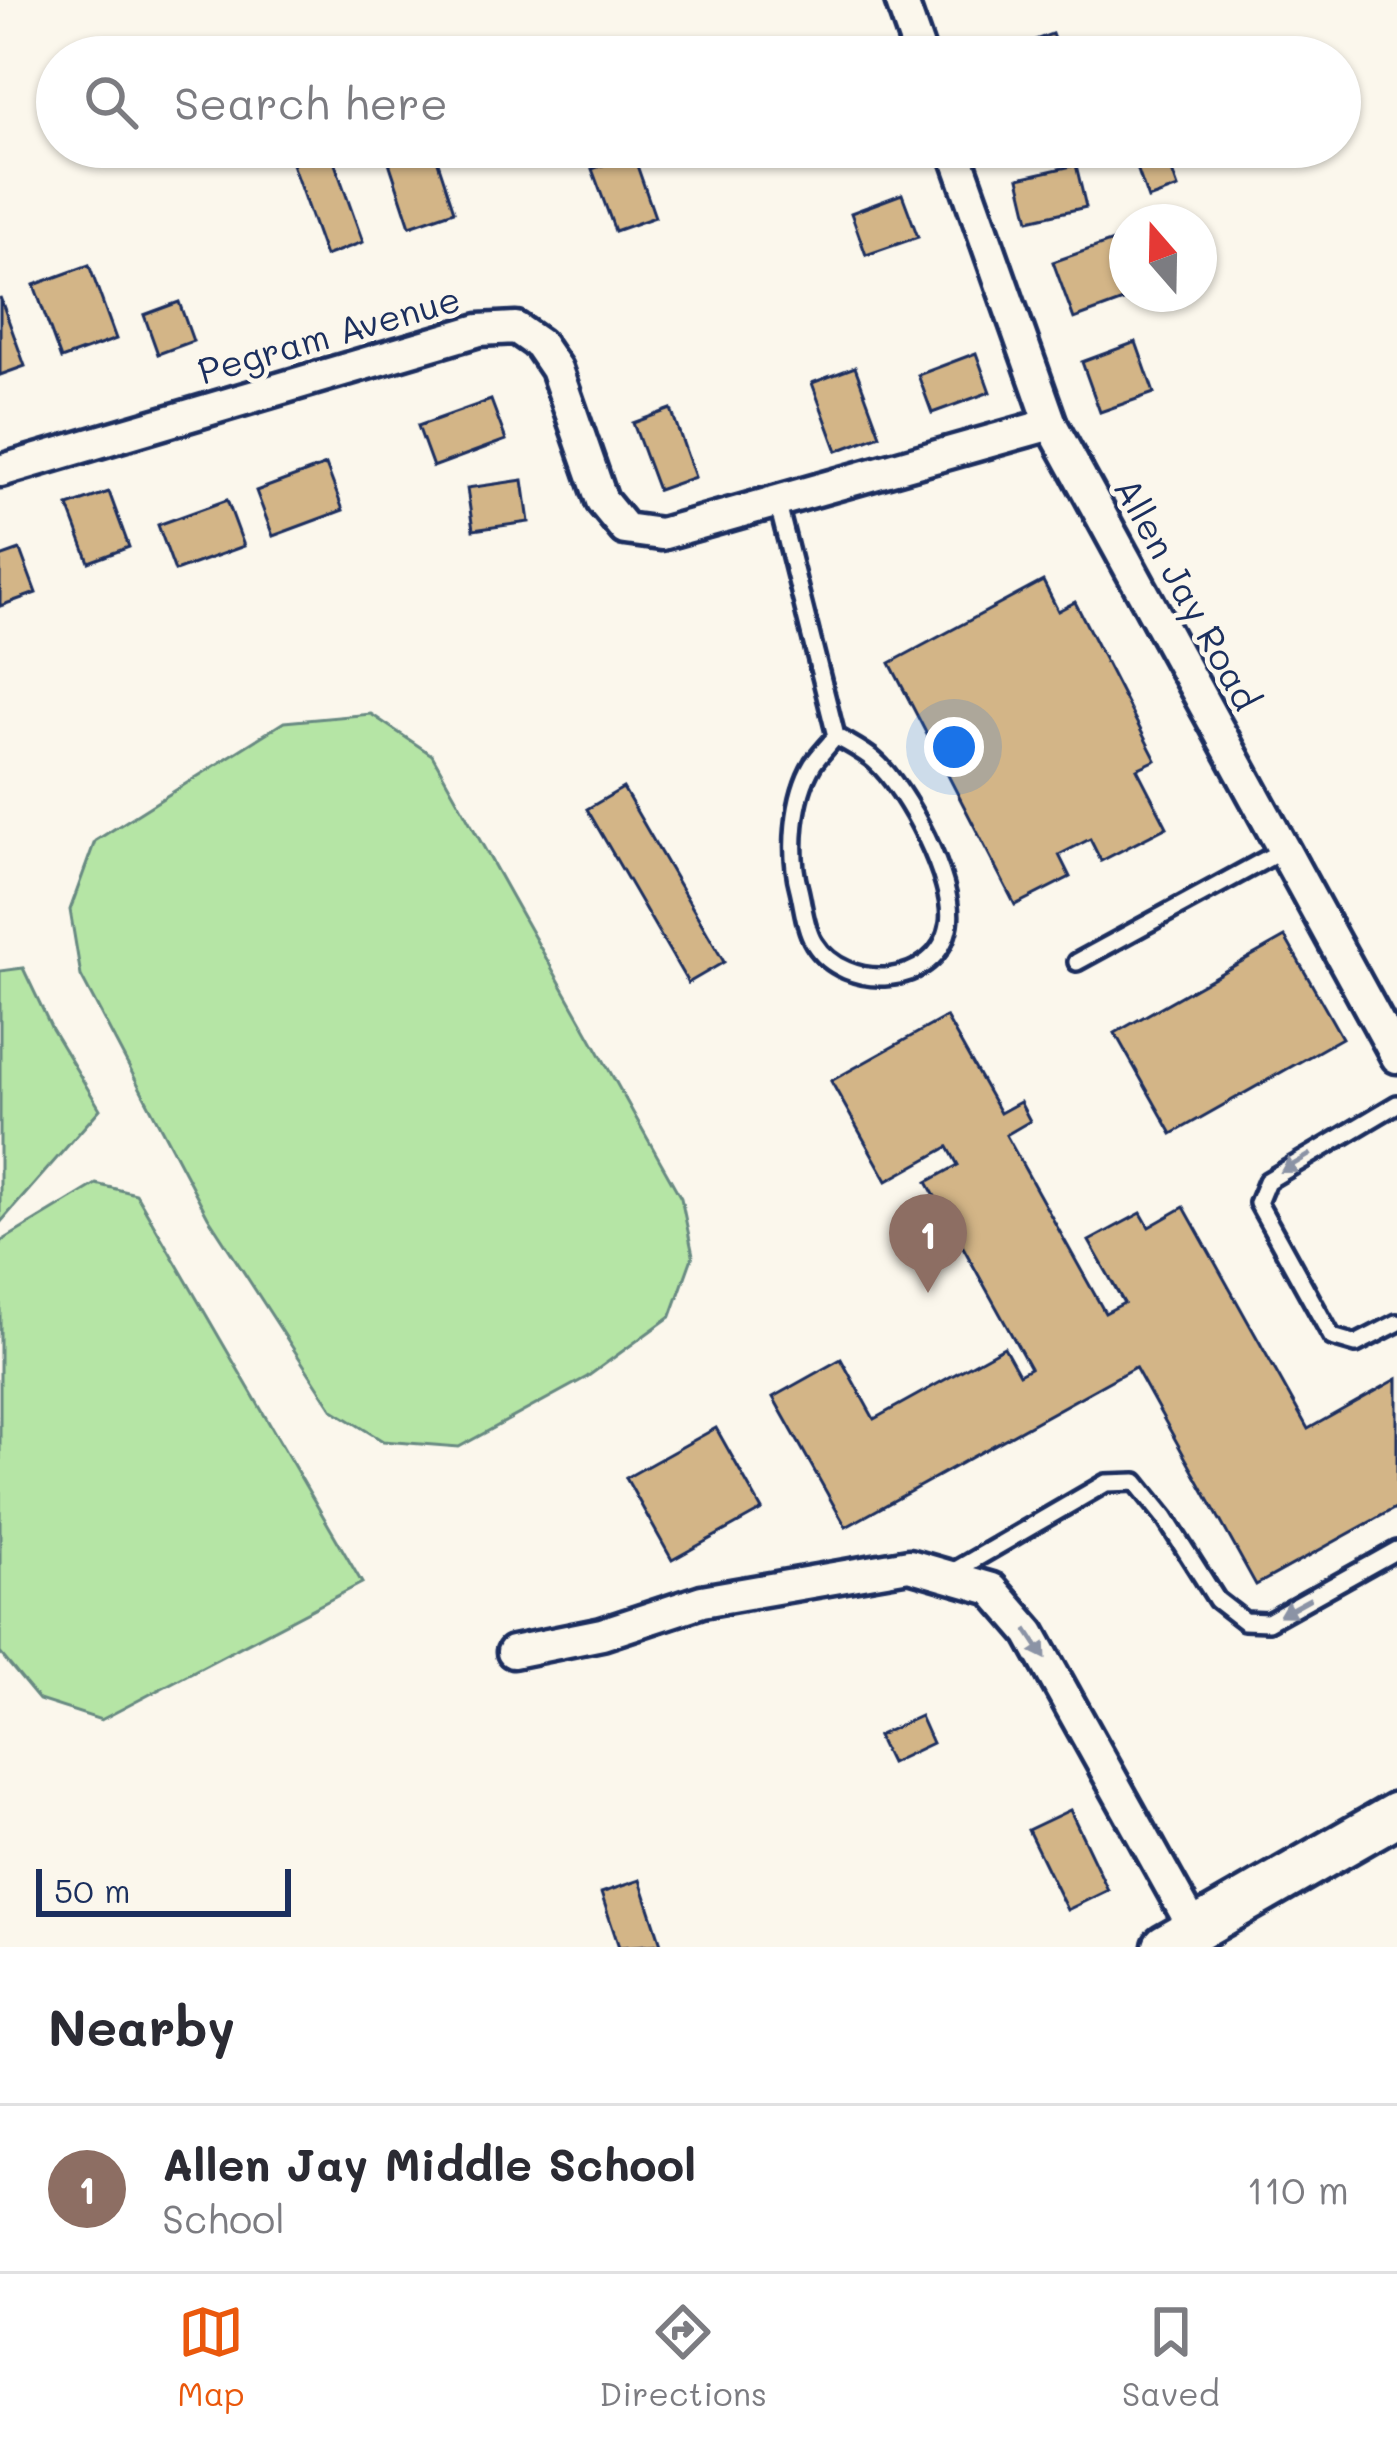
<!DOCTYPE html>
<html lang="en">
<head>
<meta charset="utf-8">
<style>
  :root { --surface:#fff; --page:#f2f2f3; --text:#2b2b33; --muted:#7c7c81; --line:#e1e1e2; --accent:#ea580c }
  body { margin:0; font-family:Mali,sans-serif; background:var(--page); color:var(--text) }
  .compass { position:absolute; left:1109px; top:204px; width:108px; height:108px; border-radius:50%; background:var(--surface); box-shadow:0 3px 9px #0004; rotate:340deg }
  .scale { position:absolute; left:36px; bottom:30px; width:255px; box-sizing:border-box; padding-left:12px; border:6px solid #1b2f5e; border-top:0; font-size:33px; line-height:42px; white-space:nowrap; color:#1b2f5e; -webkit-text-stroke:9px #fbf7ec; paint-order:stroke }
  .you { position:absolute; left:954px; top:747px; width:42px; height:42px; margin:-30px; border:9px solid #fff; border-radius:50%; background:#1a73e8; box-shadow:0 0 0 18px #1a73e833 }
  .badge { display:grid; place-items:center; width:78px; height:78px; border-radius:50%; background:var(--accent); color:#fff; font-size:39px; font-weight:700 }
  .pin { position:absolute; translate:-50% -99px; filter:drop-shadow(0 3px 6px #0008) }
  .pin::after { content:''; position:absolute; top:63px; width:42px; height:36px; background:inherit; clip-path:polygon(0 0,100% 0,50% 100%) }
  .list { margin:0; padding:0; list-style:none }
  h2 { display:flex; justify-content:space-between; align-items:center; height:156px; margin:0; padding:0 48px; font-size:51px }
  h2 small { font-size:39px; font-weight:400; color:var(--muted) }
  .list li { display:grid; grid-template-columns:78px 1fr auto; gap:36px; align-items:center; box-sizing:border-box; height:168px; padding:0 48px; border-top:3px solid var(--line) }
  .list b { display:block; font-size:45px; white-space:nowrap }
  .list p { margin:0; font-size:39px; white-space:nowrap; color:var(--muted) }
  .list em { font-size:39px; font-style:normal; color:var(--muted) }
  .icon { flex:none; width:66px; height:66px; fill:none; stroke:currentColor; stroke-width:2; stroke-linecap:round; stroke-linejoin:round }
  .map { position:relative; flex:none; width:1397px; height:1947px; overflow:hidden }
  .search { position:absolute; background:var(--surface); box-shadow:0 3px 9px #0004; left:36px; right:36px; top:36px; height:132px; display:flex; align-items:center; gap:30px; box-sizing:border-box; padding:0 42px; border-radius:66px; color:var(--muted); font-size:45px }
  .sheet { height:324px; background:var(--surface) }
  nav { display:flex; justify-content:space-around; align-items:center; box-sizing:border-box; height:168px; border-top:3px solid var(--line); background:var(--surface); font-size:33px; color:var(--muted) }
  nav a { display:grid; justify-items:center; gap:6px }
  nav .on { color:var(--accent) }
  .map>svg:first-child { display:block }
  .green { fill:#b5e5a5; stroke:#688a82; stroke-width:3 }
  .building { fill:#d3b587; stroke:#1b2f5e; stroke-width:3 }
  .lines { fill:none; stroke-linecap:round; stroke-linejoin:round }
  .lane-casing { stroke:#1b2f5e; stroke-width:24 }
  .street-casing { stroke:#1b2f5e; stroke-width:39 }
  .secondary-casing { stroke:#1b2f5e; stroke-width:51 }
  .lane { stroke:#fbf7ec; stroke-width:15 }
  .street { stroke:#fbf7ec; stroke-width:30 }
  .secondary { stroke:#fbf7ec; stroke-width:42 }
  .oneway { fill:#8b93a5 }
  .labels { text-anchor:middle; stroke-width:10; stroke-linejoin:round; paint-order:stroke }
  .street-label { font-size:36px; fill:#1b2f5e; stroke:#fbf7ec }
</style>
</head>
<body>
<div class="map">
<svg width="1397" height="1947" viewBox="0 0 1397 1947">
  <rect width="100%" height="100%" fill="#fbf7ec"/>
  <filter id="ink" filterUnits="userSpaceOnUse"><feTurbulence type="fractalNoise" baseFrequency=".00833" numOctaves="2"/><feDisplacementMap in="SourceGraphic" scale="24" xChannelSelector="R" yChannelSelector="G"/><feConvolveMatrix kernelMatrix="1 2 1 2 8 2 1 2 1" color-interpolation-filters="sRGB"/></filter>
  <g filter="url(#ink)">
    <g class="green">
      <polygon points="371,714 432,755 681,1198 693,1255 671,1316 587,1377 459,1447 383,1441 333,1410 208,1217 81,976 70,910 95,841 284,722"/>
      <polygon points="23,968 52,1029 100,1109 0,1223 0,971"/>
      <polygon points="96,1184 136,1194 362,1583 101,1720 39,1700 0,1653 0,1242"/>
    </g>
    <g class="building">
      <polygon points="1052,34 1061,57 1007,57 1005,51"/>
      <polygon points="384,147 433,147 454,211 410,226"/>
      <polygon points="330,150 363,242 325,256 292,164"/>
      <polygon points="633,154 655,217 615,231 592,169"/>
      <polygon points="1166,154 1178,188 1148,199 1136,165"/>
      <polygon points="1076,165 1086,207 1029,220 1019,178"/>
      <polygon points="902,194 918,237 866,255 851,213"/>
      <polygon points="1127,236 1127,294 1142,294 1074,319 1053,262"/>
      <polygon points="89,265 116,339 61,359 34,285"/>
      <polygon points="0,297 25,366 0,375"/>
      <polygon points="179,302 193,341 158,354 144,315"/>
      <polygon points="1136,342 1154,393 1100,412 1082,362"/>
      <polygon points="976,353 990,392 932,413 918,375"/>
      <polygon points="855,367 880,435 837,451 812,383"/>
      <polygon points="491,400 506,440 433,467 418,426"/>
      <polygon points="671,409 695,477 658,490 633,423"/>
      <polygon points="326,465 343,510 273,536 256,491"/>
      <polygon points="523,480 529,522 473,530 467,488"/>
      <polygon points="109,492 129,547 89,562 68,506"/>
      <polygon points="227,500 244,546 175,571 158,525"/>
      <polygon points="20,550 36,593 0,606 0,557"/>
      <polygon points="1043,581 1058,611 1075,602 1156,760 1137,769 1167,827 1101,861 1090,839 1059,855 1070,877 1015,905 890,663"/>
      <polygon points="623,788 724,962 688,983 587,809"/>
      <polygon points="1285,937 1342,1038 1172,1134 1115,1033"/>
      <polygon points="946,1017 1000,1113 1020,1102 1030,1121 1006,1135 1105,1313 1124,1303 1089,1241 1141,1213 1149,1227 1184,1207 1308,1429 1397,1379 1397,1507 1256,1585 1135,1367 846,1527 773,1397 841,1359 874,1419 1004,1347 1019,1374 1030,1368 927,1182 958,1165 948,1147 887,1181 831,1081"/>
      <polygon points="716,1428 762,1510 672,1560 626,1478"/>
      <polygon points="920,1716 932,1743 890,1763 877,1736"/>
      <polygon points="1070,1810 1108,1890 1067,1910 1028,1830"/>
      <polygon points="640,1880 661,1944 619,1947 601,1893"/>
    </g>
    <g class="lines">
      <defs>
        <g id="lane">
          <path d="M777,501L836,736C829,745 820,754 813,764C793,797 789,853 799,889C803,905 805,929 814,943C845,993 938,989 949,924C956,883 906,788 875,761C864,751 849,744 836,736"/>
          <polyline points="1077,962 1283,850"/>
          <polyline points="1397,1104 1267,1181 1258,1203 1332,1337 1356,1344 1397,1323"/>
          <polyline points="949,1574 1106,1483 1136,1482 1165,1518 1217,1600 1244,1621 1268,1622 1397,1550"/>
        </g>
        <g id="street">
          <polyline points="901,0 921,57"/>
          <polyline points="953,147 1051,424 1397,1057"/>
          <polyline points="0,471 479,330 516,328 539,344 556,369 602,501 625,529 661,534 1051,424"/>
          <polyline points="513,1652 602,1634 702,1601 909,1565 992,1589 1030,1633 1195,1930"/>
        </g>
        <polyline id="secondary" points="1165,1947 1397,1814"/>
      </defs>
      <use href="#lane" class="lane-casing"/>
      <use href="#street" class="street-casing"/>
      <use href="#secondary" class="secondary-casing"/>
      <use href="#lane" class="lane"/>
      <use href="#street" class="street"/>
      <use href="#secondary" class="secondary"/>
    </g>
    <defs><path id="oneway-solid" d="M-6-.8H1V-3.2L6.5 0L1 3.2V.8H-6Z" transform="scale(3)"/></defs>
    <g class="oneway">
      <use href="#oneway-solid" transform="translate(1296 1163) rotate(149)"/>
      <use href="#oneway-solid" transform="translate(1295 1607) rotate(151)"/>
      <use href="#oneway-solid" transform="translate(1036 1644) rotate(57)"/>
    </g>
  </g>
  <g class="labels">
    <g class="street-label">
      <text transform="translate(329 335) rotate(-16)" y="13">Pegram Avenue</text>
      <text transform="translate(1187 594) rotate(61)" y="13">Allen Jay Road</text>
    </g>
  </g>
</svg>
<svg class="compass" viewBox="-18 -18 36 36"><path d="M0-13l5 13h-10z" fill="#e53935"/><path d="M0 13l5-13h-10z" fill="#7c7c81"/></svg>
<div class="scale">50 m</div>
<div class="you"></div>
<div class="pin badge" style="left:928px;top:1293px;background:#8d6e63">1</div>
<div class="search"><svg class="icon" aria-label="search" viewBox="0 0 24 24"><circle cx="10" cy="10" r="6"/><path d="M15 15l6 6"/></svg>Search here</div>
</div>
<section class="sheet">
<h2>Nearby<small></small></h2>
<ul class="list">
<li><span class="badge" style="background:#8d6e63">1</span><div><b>Allen Jay Middle School</b><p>School</p></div><em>110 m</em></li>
</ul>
</section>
<nav>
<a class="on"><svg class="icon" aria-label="map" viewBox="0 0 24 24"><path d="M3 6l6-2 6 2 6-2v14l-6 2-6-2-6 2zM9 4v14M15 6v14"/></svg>Map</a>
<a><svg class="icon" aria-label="directions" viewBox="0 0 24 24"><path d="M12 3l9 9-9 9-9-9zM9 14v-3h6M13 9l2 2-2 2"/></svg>Directions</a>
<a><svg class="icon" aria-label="saved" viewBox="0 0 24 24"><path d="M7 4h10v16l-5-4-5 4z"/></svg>Saved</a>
</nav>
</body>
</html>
